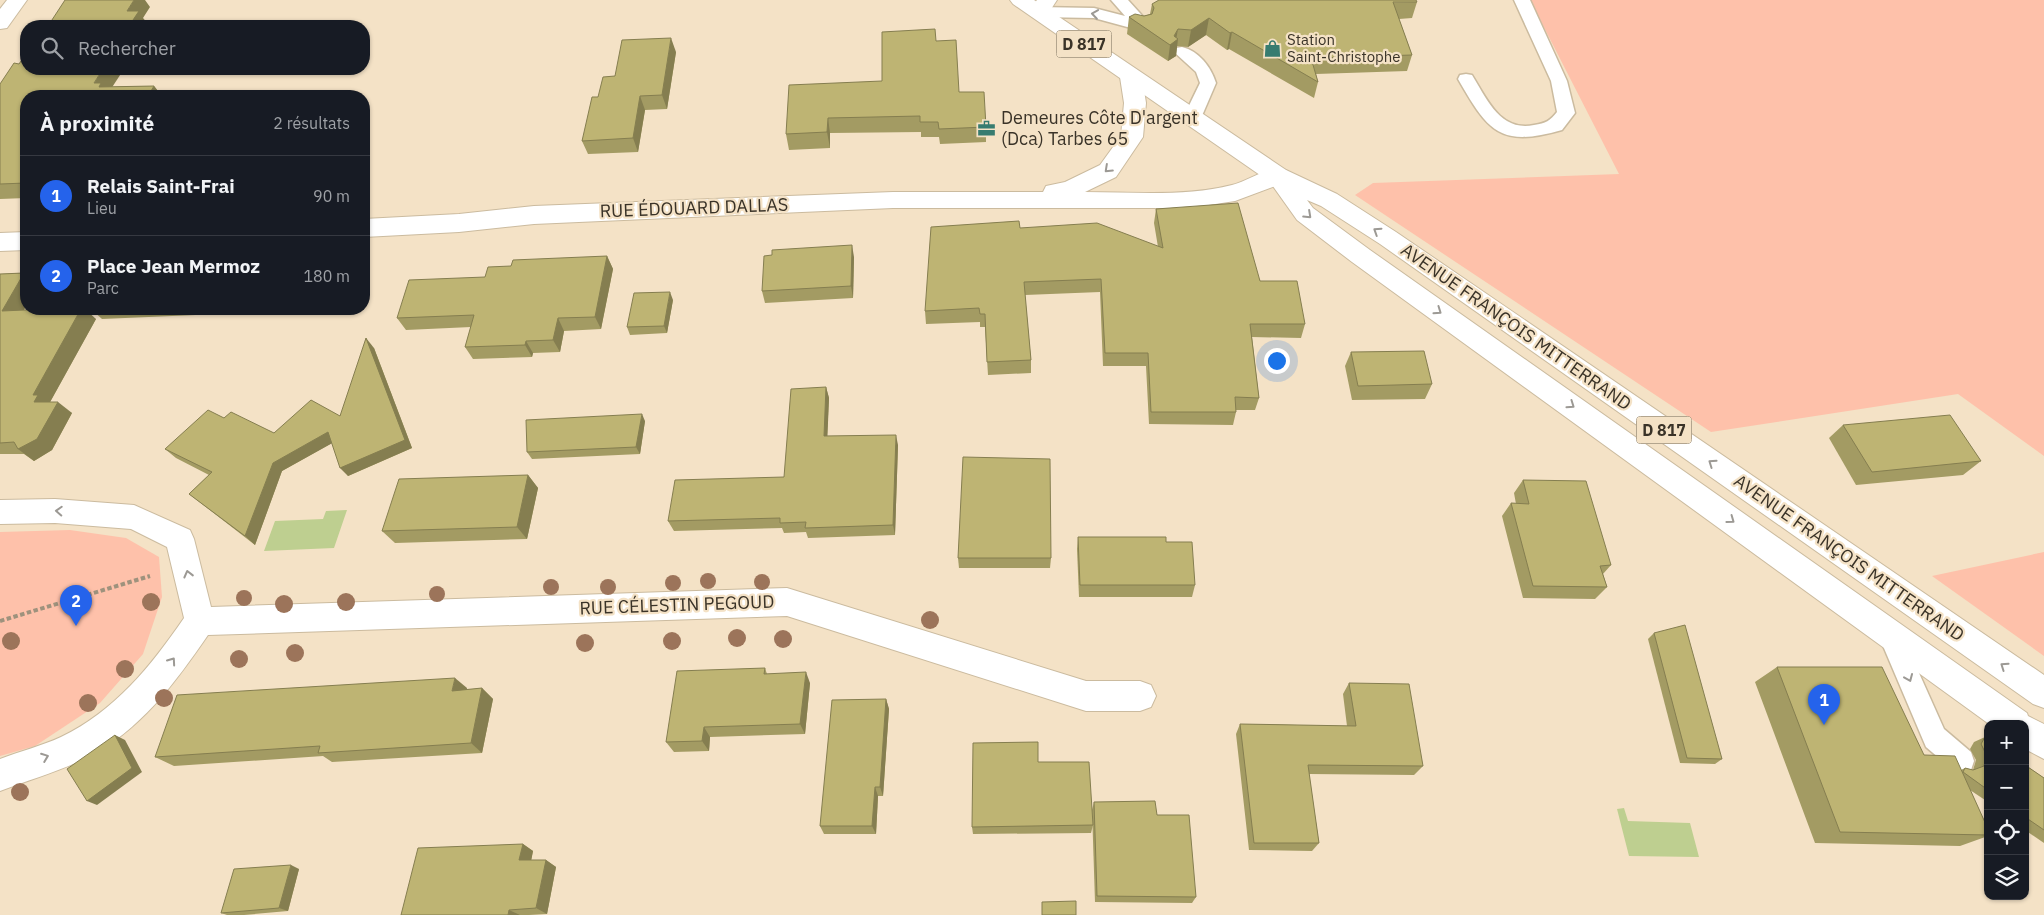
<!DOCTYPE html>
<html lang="fr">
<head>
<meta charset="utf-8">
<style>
  :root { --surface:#171b24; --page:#242831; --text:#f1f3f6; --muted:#9ea1a6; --line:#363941; --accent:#2563eb }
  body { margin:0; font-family:"IBM Plex Sans",sans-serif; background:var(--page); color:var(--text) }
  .controls { position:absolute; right:15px; bottom:15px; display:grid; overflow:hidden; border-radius:10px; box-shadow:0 1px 4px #0004 }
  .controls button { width:45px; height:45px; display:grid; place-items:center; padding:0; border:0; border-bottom:1px solid var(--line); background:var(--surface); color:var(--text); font:25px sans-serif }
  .you { position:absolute; left:1276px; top:360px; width:18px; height:18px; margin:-12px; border:4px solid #fff; border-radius:50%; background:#1a73e8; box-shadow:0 0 0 8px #1a73e833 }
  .badge { display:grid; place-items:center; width:32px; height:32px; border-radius:50%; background:var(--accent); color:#fff; font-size:16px; font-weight:700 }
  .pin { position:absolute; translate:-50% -41px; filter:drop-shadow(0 1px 2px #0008) }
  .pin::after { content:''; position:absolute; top:26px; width:18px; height:15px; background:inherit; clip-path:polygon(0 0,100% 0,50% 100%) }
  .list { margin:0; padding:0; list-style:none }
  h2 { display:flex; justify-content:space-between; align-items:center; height:65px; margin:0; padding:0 20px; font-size:21px }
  h2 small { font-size:16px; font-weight:400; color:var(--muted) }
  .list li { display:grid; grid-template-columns:32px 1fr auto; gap:15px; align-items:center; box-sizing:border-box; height:80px; padding:0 20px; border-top:1px solid var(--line) }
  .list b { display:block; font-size:19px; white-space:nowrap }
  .list p { margin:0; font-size:16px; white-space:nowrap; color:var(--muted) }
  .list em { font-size:16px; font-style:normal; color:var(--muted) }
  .icon { flex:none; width:28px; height:28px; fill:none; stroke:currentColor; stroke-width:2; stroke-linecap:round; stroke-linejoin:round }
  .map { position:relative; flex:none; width:2044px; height:915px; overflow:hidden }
  .search { position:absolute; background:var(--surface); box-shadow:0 1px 4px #0004; left:20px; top:20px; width:350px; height:55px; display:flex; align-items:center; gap:12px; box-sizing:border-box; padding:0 18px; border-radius:20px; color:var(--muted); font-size:19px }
  .panel { position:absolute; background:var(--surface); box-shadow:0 1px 4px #0004; left:20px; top:90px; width:350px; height:225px; border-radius:20px }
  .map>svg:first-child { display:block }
  .green { fill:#fec1aa }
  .water { fill:#becf90 }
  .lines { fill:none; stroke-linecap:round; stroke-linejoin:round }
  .service-casing { stroke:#cbbb9f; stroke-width:3 }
  .minor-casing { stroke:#cbbb9f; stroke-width:2 }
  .tertiary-casing { stroke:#cbbb9f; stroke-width:2 }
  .primary-casing { stroke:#cbbb9f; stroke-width:2 }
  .path { stroke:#9e927d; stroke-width:4; stroke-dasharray:4.5 2.5; stroke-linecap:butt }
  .service { fill:#fff; fill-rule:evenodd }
  .minor { fill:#fff; fill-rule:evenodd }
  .tertiary { fill:#fff; fill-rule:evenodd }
  .primary { fill:#fff; fill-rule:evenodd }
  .tree { fill:#9c745a }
  .wall { fill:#a39b63 }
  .shaded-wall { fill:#857e50 }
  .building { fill:#beb473; stroke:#857e50 }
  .oneway { stroke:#9c9994 }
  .labels { text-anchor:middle; stroke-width:4.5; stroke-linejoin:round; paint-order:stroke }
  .far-poi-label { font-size:15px; fill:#3a3328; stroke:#f4e2c6; text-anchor:start }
  .shield { fill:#f4e2c6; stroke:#726857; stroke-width:1 }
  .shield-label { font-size:16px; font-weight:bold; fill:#3a3328 }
  .poi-label { font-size:18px; fill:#3a3328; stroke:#f4e2c6; text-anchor:start }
  .street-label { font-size:18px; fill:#3a3328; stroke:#f4e2c6 }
</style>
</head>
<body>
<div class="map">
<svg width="2044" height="915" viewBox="0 0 2044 915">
  <rect width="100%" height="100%" fill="#f4e2c6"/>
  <g class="green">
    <polygon points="1530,0 2044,0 2044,456 1958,394 1711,432 1355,195 1373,183 1619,174"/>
    <polygon points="70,530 126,538 159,557 162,597 143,654 100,703 35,746 0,756 0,532"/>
    <polygon points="2044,552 2044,656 1932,576"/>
  </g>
  <g class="water">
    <polygon points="347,510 334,548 264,551 275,521 323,519 326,511"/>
    <polygon points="1624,808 1628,821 1690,823 1699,857 1629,856 1617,809"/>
  </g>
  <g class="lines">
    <defs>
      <g id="service">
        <polygon points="1111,0 1128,0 1148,22 1150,26 1148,30 1142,31 1094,18 1038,17 1032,15 1030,12 1032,9 1038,7 1094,8 1125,16"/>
        <path d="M1514,0H1530L1567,81L1575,113L1562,130C1499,148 1488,131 1458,79L1460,75L1466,74L1472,75C1487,99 1500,132 1534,125C1546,123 1550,121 1557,112L1551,81Z"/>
        <path d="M1182,47C1199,51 1211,67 1216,83L1201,118L1198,122L1192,124L1186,122L1183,118L1200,83L1196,72L1174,52L1176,48Z"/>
        <polygon points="1890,623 1898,626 1944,729 1971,752 1974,761 1971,770 1962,773 1953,770 1926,747 1878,634 1882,626"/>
      </g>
      <g id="minor">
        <polygon points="7,0 27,0 7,28 0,29 0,9"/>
        <path d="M55,499L134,505L190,530L194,539L211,607L787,588L1086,681H1140L1151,685L1156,696L1151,707L1140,711H1086L787,616L208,635C175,683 140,731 86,758C58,772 28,780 0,791V759C20,751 42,746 61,737C115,711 151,666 184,618L167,547L131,529L55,523L0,524V500Z"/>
      </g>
      <g id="tertiary">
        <path d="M1037,0H1057C1050,11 1045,20 1031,16L1028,12Z"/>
        <path d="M1131,70L1139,72L1142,77L1146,103L1143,137L1116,177L1085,192C1133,192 1185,197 1232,185C1249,181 1268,165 1286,170L1290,176L1286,182L1235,201L1189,208H893L534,224L459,232L364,237V219L459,214L534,206L893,192H1043L1046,186L1065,182L1100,165L1121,136L1124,103L1120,77L1123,72Z"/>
        <polygon points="26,232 26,250 0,251 0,233"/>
      </g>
      <polygon id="primary" points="1010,0 1034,0 1286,170 1337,194 1396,232 2044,675 2044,708 2033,704 1380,244 1321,206 1307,200 1313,208 1370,250 2027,713 2028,716 2044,724 2044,759 2025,749 2025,724 1989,724 1352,262 1297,220 1270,182 1013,4"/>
    </defs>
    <use href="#service" class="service-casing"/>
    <use href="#minor" class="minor-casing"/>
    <use href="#tertiary" class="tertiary-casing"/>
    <use href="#primary" class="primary-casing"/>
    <polyline class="path" points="0,621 150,576"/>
    <use href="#service" class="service"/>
    <use href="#minor" class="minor"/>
    <use href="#tertiary" class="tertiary"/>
    <use href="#primary" class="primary"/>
  </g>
  <g class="tree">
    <circle cx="708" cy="581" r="8"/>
    <circle cx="762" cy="582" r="8"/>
    <circle cx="673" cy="583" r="8"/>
    <circle cx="551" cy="587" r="8"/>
    <circle cx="608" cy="587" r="8"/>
    <circle cx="437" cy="594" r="8"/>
    <circle cx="244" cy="598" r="8"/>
    <circle cx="151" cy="602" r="9"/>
    <circle cx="346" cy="602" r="9"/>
    <circle cx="284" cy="604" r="9"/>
    <circle cx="930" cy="620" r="9"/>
    <circle cx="737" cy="638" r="9"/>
    <circle cx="783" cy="639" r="9"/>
    <circle cx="11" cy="641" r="9"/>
    <circle cx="672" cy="641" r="9"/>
    <circle cx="585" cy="643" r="9"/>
    <circle cx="295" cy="653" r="9"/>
    <circle cx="239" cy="659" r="9"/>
    <circle cx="125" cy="669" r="9"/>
    <circle cx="164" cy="698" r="9"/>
    <circle cx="88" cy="703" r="9"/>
    <circle cx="20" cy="792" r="9"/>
  </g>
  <g class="wall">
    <polygon points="1417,2 1412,18 1399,19 1412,55 1407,71 1316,74 1318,82 1314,98 1229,49 1227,50 1206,35 1188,47 1177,46 1176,56 1168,61 1127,34 1129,17 1144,16 1150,14 1152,4"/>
    <polygon points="936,41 959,92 986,127 986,142 940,144 939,137 921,137 921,132 830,133 830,148 789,150 786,134 882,81"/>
    <polygon points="676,52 667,109 645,110 638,152 588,154 582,141 598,97 615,76"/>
    <polygon points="0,84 112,87 154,86 162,96 26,96 26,198 0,199"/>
    <polygon points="1156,209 1260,281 1305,324 1301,338 1252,337 1259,398 1255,410 1236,410 1236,412 1233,425 1149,424 1146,366 1103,366 1100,292 1025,295 1031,360 1031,373 988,375 985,327 980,327 980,322 926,324 925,311 1020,228 1158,247 1154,223"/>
    <polygon points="772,255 854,257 853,298 765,303 762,291"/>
    <polygon points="607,256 613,269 601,329 564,331 560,352 533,353 532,357 473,359 465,347 471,327 406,330 397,318 485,277 511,266"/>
    <polygon points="24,273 26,274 26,306 24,310 96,319 50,402 72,413 52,450 34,461 24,454 0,454 0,274"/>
    <polygon points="673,300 667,333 630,335 627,327"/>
    <polygon points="91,309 221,309 219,314 102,319"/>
    <polygon points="374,348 412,448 348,476 332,443 282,471 255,545 189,494 209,475 176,458 165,449 274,433 340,416"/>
    <polygon points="1351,352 1432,384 1425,399 1352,400 1345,366"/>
    <polygon points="826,387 829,398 827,436 898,445 895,535 808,538 806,532 784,533 782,528 674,531 668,521 784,477"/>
    <polygon points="645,421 640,454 532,459 527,452"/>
    <polygon points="1843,425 1981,461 1963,475 1856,485 1829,438"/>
    <polygon points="528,475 538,488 527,539 395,543 382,531"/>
    <polygon points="1523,480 1611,565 1603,574 1607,587 1595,599 1523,598 1502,516 1511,503 1516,504 1514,493"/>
    <polygon points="1078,537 1166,542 1195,585 1192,597 1079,597 1077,549"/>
    <polygon points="958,558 1051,558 1050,568 959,568"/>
    <polygon points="1654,633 1722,759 1715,764 1680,763 1648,639"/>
    <polygon points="1777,667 1924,755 1961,770 1965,768 1973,770 1976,760 1970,749 1974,742 1985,737 1988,739 1988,802 1970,790 1988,829 1988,836 1960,846 1815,843 1755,682"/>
    <polygon points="765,668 767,674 810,683 805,734 710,737 709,751 674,752 666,742"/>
    <polygon points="1349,683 1423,766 1414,775 1309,774 1319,843 1312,851 1249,850 1236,734 1240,724 1347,726 1343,694"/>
    <polygon points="467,688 466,690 482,688 493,699 482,753 332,762 323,756 174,766 155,757"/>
    <polygon points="886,699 889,709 883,796 878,796 876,834 824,834 820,826"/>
    <polygon points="1038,762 1093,825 1091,833 973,834 972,827"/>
    <polygon points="2025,765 2044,778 2044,843 2025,830"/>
    <polygon points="1094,802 1157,815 1196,897 1192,903 1095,902 1092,810"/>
    <polygon points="523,844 533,851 531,860 546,860 556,867 547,914 529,915 401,915"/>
    <polygon points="299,869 288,911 244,915 227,915 221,913"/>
  </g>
  <g class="shaded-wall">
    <polygon points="134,0 145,0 150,7 143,18 150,26 129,26 127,11"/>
    <polygon points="1209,18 1206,35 1188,47 1191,30"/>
    <polygon points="1178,29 1176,40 1178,39 1176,56 1168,61 1170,45"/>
    <polygon points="1232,32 1229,49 1227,50 1230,33"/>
    <polygon points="671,38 676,52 667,109 662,95"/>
    <polygon points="103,69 124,69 109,92 105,96 94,83"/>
    <polygon points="154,86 162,96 148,96"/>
    <polygon points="640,96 645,110 638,152 633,138"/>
    <polygon points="828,118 830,133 830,148 827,132"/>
    <polygon points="852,245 854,257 853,298 851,286"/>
    <polygon points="607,256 613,269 601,329 595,317"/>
    <polygon points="24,273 26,274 26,306 16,324 2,311"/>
    <polygon points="670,292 673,300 667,333 664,326"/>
    <polygon points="81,309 85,309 96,319 49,404 34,402 33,395"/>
    <polygon points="214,309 221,309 219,314"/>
    <polygon points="558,318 564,331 560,352 553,340"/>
    <polygon points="366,338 374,348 412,448 348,476 340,468"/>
    <polygon points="526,341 533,353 532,357 525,345"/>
    <polygon points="826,387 829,398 827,447 824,436"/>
    <polygon points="58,402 72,413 52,450 34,461 18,449"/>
    <polygon points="642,414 645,421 640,454 636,447"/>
    <polygon points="328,432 336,441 282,471 255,545 245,536 273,463"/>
    <polygon points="896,435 898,445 895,535 893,525"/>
    <polygon points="528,475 538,488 527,539 517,527"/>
    <polygon points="806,672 810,683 805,734 800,724"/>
    <polygon points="455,678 467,688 464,701 452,691"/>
    <polygon points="482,688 493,699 482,753 471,743"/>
    <polygon points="886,699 889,709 883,796 880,787"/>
    <polygon points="704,727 710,737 709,751 702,741"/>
    <polygon points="115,735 125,740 142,772 97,805 87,801"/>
    <polygon points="875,787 878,796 876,834 872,826"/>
    <polygon points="523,844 533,851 530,867 519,860"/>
    <polygon points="546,860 556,867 547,914 536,908"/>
    <polygon points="291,865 299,869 288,911 279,908"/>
    <polygon points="509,910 520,915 508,915"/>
  </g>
  <g class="building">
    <polygon points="65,0 134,0 127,11 139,11 129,26 48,26"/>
    <polygon points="1159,0 1416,0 1417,2 1393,2 1412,55 1311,58 1318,82 1232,32 1230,33 1209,18 1191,30 1178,29 1174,36 1178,39 1170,45 1129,17 1135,14 1144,16 1152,14 1154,8 1152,4"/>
    <polygon points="935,29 936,41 956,40 959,92 984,92 986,127 939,129 938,122 920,122 920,116 828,118 827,132 786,134 789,85 882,81 882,32"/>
    <polygon points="671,38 662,95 640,96 633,138 582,141 592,97 598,97 603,77 615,76 622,40"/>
    <polygon points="25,55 26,55 26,69 103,69 94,83 101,83 99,87 154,86 148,96 26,96 26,183 0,184 0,84 14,63 19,64"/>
    <polygon points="289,95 288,96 239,96"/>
    <polygon points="1238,203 1260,281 1297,281 1305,324 1250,324 1259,398 1235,397 1236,412 1151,412 1148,353 1105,353 1101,279 1024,282 1031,360 987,362 985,314 980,314 979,308 925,311 931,227 1019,221 1020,228 1097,223 1163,248 1156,209"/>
    <polygon points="852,245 851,286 762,291 764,256 772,255 772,250"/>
    <polygon points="607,256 595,317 558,318 553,340 526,341 525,345 465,347 474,315 397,318 409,280 485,277 488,267 511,266 513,260"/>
    <polygon points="24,273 2,311 46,309 81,309 33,395 38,395 34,402 58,402 37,439 18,449 14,442 0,443 0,274"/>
    <polygon points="670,292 664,326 627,327 634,293"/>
    <polygon points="366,338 405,440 340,468 328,432 273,463 245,536 189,494 212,472 165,449 208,410 224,418 231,412 274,433 311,400 340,416"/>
    <polygon points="1424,351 1432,384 1358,386 1351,352"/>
    <polygon points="826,387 824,436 896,435 893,525 805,528 806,522 780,523 780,518 668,521 675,480 784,477 791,389"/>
    <polygon points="642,414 636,447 527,452 526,420"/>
    <polygon points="1950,415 1981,461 1872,472 1843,425"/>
    <polygon points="963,457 1050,459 1051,558 958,558"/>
    <polygon points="528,475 517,527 382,531 399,479"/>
    <polygon points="1523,480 1586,481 1611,565 1600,566 1607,587 1533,586 1511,503 1529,504"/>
    <polygon points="1078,537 1166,537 1166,542 1192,542 1195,585 1080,585"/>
    <polygon points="1685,625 1722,759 1687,758 1654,633"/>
    <polygon points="1777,667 1882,667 1924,755 1955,756 1988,829 1988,835 1840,832"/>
    <polygon points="765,668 764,674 806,672 800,724 704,727 702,741 666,742 677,671"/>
    <polygon points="455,678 452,691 482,688 471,743 318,753 320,746 155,757 177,695"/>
    <polygon points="1349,683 1409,684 1423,766 1308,765 1319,843 1254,843 1240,724 1356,726"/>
    <polygon points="886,699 880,787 875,787 872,826 820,826 832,700"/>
    <polygon points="115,735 132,768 87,801 67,769"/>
    <polygon points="1985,737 1988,739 1988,790 1963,772 1965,768 1973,770 1984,766 1987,756 1981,744"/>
    <polygon points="1038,742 1038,762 1089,762 1093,825 972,827 973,743"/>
    <polygon points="2025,765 2044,778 2044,830 2025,817"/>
    <polygon points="1155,801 1157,815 1189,815 1196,897 1097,896 1094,802"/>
    <polygon points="523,844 519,860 546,860 536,908 509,910 508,915 401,915 418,848"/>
    <polygon points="291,865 279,908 221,913 234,869"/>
    <polygon points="1076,901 1076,915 1042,915 1042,902"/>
  </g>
  <defs><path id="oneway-chevron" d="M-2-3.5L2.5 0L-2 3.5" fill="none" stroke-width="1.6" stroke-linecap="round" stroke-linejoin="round" transform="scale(1.25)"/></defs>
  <g class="oneway">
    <use href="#oneway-chevron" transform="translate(1095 14) rotate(-172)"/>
    <use href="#oneway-chevron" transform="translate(1108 169) rotate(137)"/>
    <use href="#oneway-chevron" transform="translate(1308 215) rotate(43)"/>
    <use href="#oneway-chevron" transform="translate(1377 231) rotate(-147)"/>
    <use href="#oneway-chevron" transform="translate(1438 311) rotate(35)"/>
    <use href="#oneway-chevron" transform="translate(1571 405) rotate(35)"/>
    <use href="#oneway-chevron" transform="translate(1712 463) rotate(-145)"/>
    <use href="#oneway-chevron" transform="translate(59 511) rotate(-177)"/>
    <use href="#oneway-chevron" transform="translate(1731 520) rotate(36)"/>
    <use href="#oneway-chevron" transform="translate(188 574) rotate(-104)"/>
    <use href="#oneway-chevron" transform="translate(172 661) rotate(-55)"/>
    <use href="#oneway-chevron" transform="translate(2004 666) rotate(-145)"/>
    <use href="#oneway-chevron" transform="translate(1909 678) rotate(67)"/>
    <use href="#oneway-chevron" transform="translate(45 757) rotate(-21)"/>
  </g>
  <defs>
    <symbol id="shop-bare" viewBox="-9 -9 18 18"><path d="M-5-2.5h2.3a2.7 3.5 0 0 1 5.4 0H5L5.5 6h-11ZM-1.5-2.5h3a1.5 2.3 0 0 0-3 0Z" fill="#377c70" stroke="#f4e2c6" stroke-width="2.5" paint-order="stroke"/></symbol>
    <symbol id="office-bare" viewBox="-9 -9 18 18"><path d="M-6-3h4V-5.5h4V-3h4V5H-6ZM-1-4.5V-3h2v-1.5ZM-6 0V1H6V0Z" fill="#377c70" stroke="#f4e2c6" stroke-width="2.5" paint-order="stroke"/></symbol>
  </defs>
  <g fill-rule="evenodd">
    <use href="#shop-bare" x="1260" y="36" width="25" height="25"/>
    <use href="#office-bare" x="974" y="116" width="25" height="25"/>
  </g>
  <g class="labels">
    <g class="far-poi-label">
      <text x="1287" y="45">Station<tspan x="1287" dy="17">Saint-Christophe</tspan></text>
    </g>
    <g class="shield">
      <rect x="1056.5" y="30.5" width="55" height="27" rx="4"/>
      <rect x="1636.5" y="416.5" width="55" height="27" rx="4"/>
    </g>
    <g class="shield-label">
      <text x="1084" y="50">D 817</text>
      <text x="1664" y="436">D 817</text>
    </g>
    <g class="poi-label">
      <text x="1001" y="124">Demeures Côte D'argent<tspan x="1001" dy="21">(Dca) Tarbes 65</tspan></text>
    </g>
    <g class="street-label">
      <text transform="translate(694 208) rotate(-2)" y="6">RUE ÉDOUARD DALLAS</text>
      <text transform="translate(1516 327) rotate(35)" y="6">AVENUE FRANÇOIS MITTERRAND</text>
      <text transform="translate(1849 558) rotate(35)" y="6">AVENUE FRANÇOIS MITTERRAND</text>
      <text transform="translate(677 605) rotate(-2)" y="6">RUE CÉLESTIN PEGOUD</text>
    </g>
  </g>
</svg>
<div class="controls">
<button>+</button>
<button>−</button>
<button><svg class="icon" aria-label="locate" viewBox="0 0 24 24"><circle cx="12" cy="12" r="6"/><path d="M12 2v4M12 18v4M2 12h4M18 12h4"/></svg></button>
<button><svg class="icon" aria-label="layers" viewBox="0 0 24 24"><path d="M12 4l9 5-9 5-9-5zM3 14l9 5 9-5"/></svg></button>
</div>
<div class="you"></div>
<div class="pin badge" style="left:1824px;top:725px">1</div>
<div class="pin badge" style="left:76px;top:626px">2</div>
<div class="search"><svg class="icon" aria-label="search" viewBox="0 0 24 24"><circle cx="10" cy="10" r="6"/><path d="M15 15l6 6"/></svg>Rechercher</div>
<section class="panel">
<h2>À proximité<small>2 résultats</small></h2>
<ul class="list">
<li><span class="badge">1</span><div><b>Relais Saint-Frai</b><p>Lieu</p></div><em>90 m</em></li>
<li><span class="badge">2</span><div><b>Place Jean Mermoz</b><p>Parc</p></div><em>180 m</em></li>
</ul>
</section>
</div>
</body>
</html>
